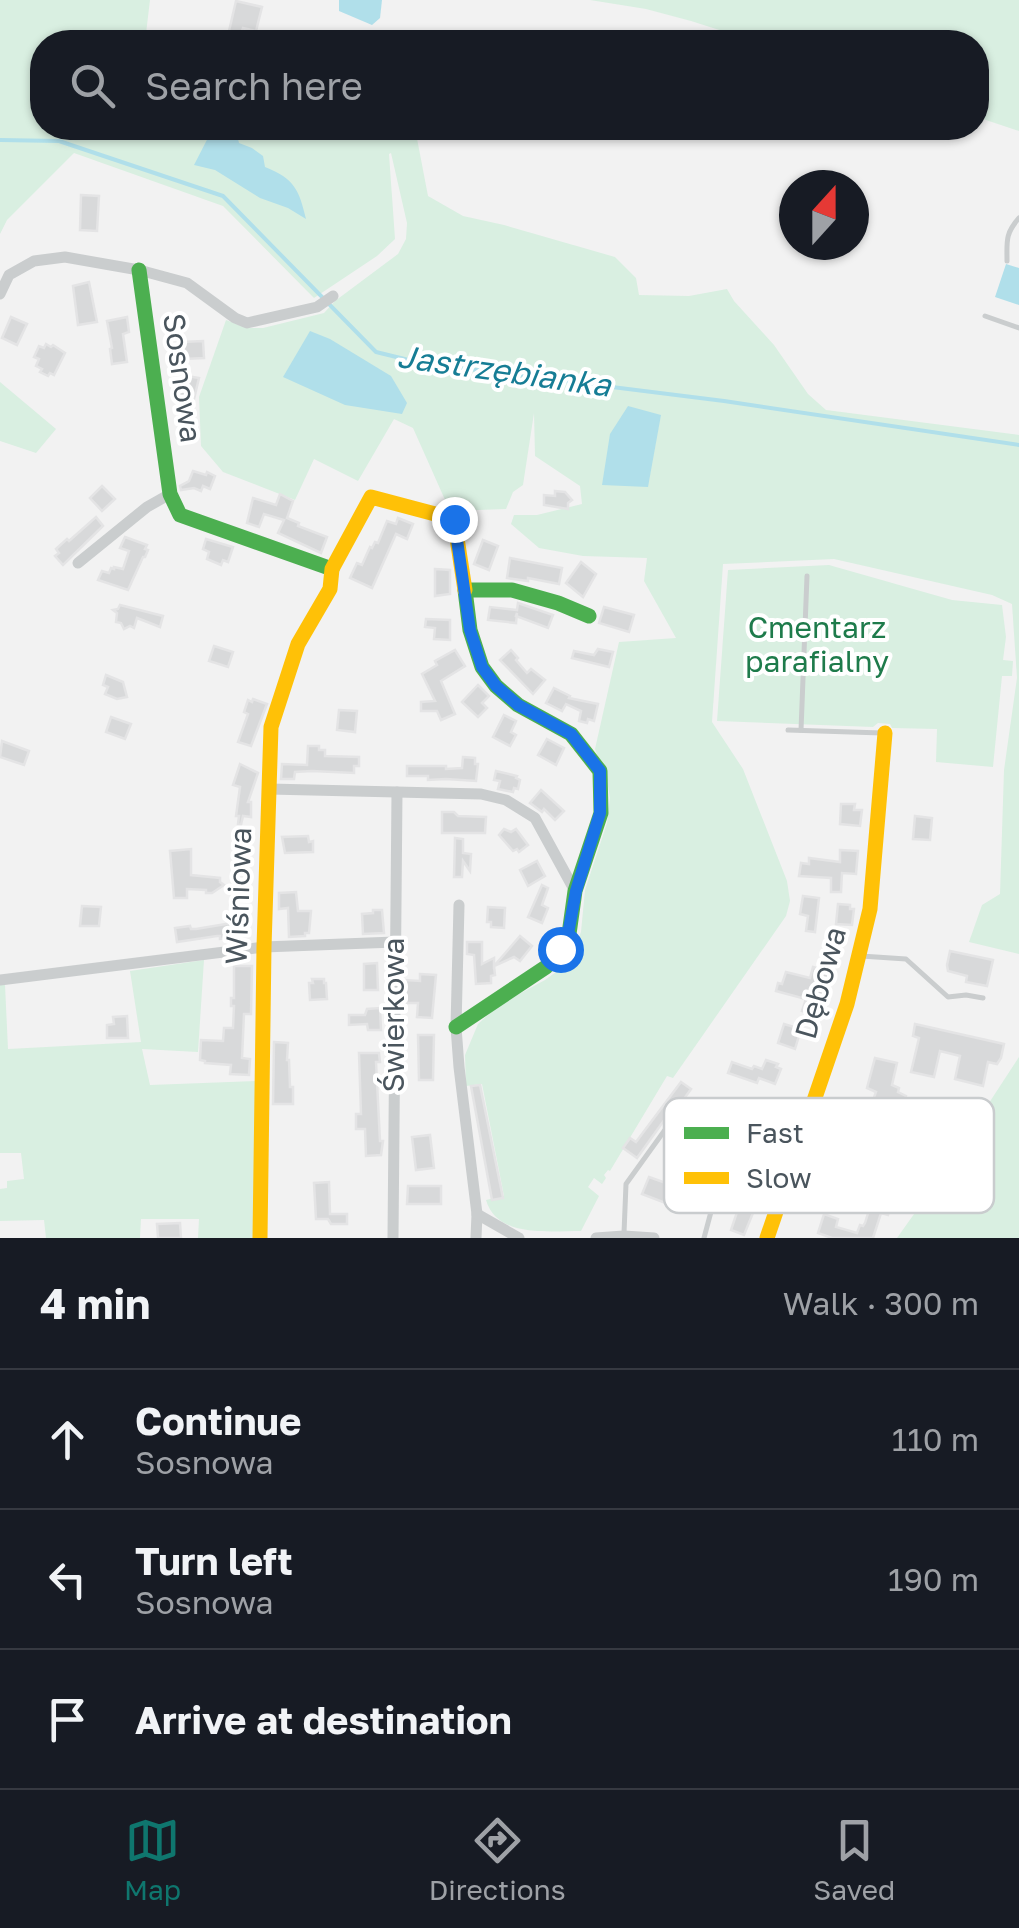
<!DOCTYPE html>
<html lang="en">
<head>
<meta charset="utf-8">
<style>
  :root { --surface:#171b24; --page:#20242c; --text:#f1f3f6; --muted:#9ea1a6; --line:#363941; --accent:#0f766e }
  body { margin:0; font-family:"Golos Text",sans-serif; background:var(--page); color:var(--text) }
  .compass { position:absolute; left:779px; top:170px; width:90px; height:90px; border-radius:50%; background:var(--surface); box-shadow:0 2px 8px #0004; rotate:21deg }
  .stop { position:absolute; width:30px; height:30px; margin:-22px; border:8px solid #1a73e8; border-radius:50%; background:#fff }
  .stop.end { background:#1a73e8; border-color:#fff; box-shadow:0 2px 10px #0008 }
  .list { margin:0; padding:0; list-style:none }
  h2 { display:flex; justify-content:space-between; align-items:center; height:130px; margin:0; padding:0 40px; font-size:42px }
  h2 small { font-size:32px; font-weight:400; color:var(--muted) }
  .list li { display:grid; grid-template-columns:65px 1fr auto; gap:30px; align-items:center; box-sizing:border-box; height:140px; padding:0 40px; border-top:2px solid var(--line) }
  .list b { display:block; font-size:38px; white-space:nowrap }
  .list p { margin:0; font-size:32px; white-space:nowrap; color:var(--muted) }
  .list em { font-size:32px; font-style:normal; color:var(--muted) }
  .icon { flex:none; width:55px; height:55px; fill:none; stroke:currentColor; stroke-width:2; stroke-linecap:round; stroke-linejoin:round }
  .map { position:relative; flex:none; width:1019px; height:1238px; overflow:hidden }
  .search { position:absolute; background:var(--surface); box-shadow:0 2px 8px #0004; left:30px; right:30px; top:30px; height:110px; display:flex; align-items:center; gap:25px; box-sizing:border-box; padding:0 35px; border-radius:40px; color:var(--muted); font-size:38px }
  .sheet { height:550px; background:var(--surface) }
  nav { display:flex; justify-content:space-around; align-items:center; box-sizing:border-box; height:140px; border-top:2px solid var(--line); background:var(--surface); font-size:28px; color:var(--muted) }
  nav a { display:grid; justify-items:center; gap:5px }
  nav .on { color:var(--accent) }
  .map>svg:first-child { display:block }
  .green { fill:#d9efe1 }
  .water { fill:#b0dfea }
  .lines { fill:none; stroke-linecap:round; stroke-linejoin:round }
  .stream { stroke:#b0dfea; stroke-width:4 }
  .building { fill:#d8d9da; stroke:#e4e4e5; stroke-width:2.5 }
  .lane { stroke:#cacdce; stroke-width:5 }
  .street { stroke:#cacdce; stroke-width:11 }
  .fast { stroke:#4caf50; stroke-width:15 }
  .slow { stroke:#ffc107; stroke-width:15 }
  .route { stroke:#1a73e8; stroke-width:12 }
  .labels { text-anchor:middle; stroke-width:8; stroke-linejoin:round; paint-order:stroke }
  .street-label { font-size:30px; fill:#4a555d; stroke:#fff }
  .park-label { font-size:30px; fill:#1e7b4b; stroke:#fff }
  .water-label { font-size:32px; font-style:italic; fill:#167d95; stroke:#fff }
  .key { fill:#fff; stroke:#c9ccce; stroke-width:2.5 }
  .key-label { font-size:28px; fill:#4a555d }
</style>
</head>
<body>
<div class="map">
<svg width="1019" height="1238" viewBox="0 0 1019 1238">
  <rect width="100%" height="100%" fill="#f2f2f2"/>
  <g class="green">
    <path d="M0,0H150L145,42H42V128H415L428,196L463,216L504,225L615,257L636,278L639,295L689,296L727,289L734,301L774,345L808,394L826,410L1019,435V954L969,942L982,905L1000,894L1004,770L1017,678L1012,604L992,595L834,559L723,564L712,722L743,769L787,881L790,901L786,916L673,1078L667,1076L610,1171L608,1170L604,1175L606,1178L602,1184L594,1178L588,1187L599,1196L581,1231C548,1231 497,1238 486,1200L504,1196L482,1084L466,1086L465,1055L478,1024L499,1005L545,980L560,969L574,949L581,932L585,890L607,823L610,798L607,780L595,749L619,642L676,638L644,581L647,558L583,556L539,548L511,524L514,515H537L582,504L580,486L535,456L534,413L523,485L513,492L506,509L450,511L413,428L394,419L358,481L314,459L295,500L223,472L201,446L199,397L226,320L247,328H263L324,313L335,301L398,254L406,239L407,223L391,153L389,154L395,239L377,256L314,298L223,206L74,153L7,220L0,234Z"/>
    <polygon points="590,0 1019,0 1019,131 977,117 976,42 757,42 691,21 646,9"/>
    <polygon points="0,382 56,429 36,453 0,441"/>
    <polygon points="829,565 952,600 1002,605 1006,637 1003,660 1013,661 1012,676 1002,676 993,767 936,762 937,729 892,728 890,724 878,723 873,727 717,721 728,570"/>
    <polygon points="204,960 198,1052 142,1049 150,1085 258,1081 256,1238 198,1238 199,1219 141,1219 140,1238 46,1238 44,1220 0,1221 0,1189 7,1188 7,1181 24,1179 21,1153 0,1153 0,985 5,985 8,1049 141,1042 130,971"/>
    <polygon points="1019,1057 1019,1238 897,1238 924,1200 936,1164 944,1165 978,1105 987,1106"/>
  </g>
  <g class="water">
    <polygon points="339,0 382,0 380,18 372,25 339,11"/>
    <path d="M230,128L237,135L239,143L252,148L263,156L265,167C295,179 299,190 306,219L288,208L260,198L215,170L194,165L212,130Z"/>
    <polygon points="1006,264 1019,268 1019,305 995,297"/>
    <polygon points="310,331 330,339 391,376 407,403 402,414 345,405 283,377"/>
    <polygon points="628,406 661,415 648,487 602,485 610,434"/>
  </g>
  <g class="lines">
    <polyline class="stream" points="0,140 59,141 223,196 376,352 421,363 724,401 1019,445"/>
  </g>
  <g class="building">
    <polygon points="236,1 262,7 256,31 243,28 241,34 229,31"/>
    <polygon points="81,195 99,196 97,231 80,230"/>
    <polygon points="89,282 97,322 78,325 73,286"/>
    <polygon points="11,317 27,324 17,345 2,338"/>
    <polygon points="127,317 129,332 123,334 127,362 112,364 110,349 112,348 107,321"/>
    <polygon points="203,341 204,358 184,359 182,342"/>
    <polygon points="46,344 51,347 53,345 65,353 54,375 50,373 48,376 40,372 42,369 36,366 39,359 34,357 39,346 44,348"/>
    <polygon points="187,376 199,378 193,403 175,400 178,383 186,384"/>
    <polygon points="193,471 206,475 207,472 215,476 210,489 203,486 201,491 194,488 181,490 180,486 189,481"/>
    <polygon points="102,486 115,499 102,511 90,498"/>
    <polygon points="555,491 565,492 572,500 568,503 568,509 544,505 544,495 555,496"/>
    <polygon points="280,494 293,501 287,518 299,523 298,526 327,537 321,553 278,533 284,520 264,514 259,527 247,523 253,498 276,505"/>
    <polygon points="96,517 103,526 63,565 55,556 59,553 56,549 67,539 69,541"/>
    <polygon points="398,518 413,524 407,539 396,534 372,588 350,578 357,563 362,565 370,547 372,548 375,542 378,543 387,521 396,524"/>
    <polygon points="125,537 147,545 145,549 148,550 145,557 143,557 128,590 98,580 102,571 109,573 111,568 114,569 114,567 123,569 129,551 120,548"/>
    <polygon points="206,539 233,547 228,562 223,560 221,565 207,559 209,552 203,549"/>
    <polygon points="483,540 498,546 489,570 474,564"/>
    <polygon points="510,558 562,568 559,584 528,578 528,581 507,578"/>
    <polygon points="581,562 596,574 583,597 566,583"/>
    <polygon points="435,569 450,570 450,594 435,596"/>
    <polygon points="518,603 553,615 548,628 516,616 517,613 516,623 488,620 490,607 517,610"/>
    <polygon points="120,605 163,616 160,627 137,618 134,628 130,626 124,629 121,623 116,622 117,613 113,610 118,609"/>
    <polygon points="604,607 634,615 629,632 599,623"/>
    <polygon points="426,619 450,620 450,640 434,639 435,628 425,627"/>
    <polygon points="214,646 233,652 228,667 209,661"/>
    <polygon points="598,649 613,652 609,667 572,658 574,651 594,655"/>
    <polygon points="455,650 465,666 441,681 455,714 441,720 437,711 421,711 421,702 435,701 422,674 437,665 435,661"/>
    <polygon points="511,650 518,658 516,660 527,673 531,669 545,680 533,694 500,660"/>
    <polygon points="106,675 123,682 127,697 117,699 105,694 108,687 103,685"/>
    <polygon points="478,685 489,696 482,703 487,708 478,717 462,702"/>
    <polygon points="554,688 570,696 569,698 598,704 594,721 588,719 587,723 579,721 581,711 566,704 562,711 546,703"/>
    <polygon points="253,699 267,704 251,746 238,742 248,714 244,712 248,700 252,702"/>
    <polygon points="339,710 357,711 355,732 337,730"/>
    <polygon points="504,715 516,721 511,732 516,735 510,746 493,737"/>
    <polygon points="111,717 131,724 125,739 106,732"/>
    <polygon points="547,739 564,748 556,765 538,755"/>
    <polygon points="2,741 29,751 24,765 0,757"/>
    <polygon points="308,746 319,746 319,750 325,750 325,756 359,757 359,766 354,766 354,773 312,771 295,772 294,779 281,779 282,764 307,765"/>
    <polygon points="463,757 475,758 475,764 478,764 476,781 446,779 428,780 428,776 407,776 407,766 446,766 446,769 462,768"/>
    <polygon points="240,764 258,773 248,802 251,802 251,817 243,816 241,825 238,824 239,816 236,816 240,787 233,785"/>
    <polygon points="496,771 517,776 516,778 520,780 518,789 514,788 513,792 498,789 500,781 494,780"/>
    <polygon points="541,790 564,811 555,820 544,809 542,812 530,803"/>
    <polygon points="841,804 855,804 854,810 862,810 860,826 840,824"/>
    <polygon points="442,812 454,812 458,816 486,817 485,833 442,833"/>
    <polygon points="915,816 932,818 930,840 913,839"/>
    <polygon points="504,829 511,832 516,829 528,845 519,852 517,849 513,851 499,835"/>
    <polygon points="308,836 309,842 313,841 313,852 285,853 282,837"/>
    <polygon points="455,838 463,839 463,853 471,854 470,871 463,861 462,877 454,877"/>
    <polygon points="191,849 191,875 220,878 220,882 224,885 212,893 206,893 206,890 187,889 187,898 174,898 170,851"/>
    <polygon points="840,850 858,851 856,874 842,873 841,892 831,892 831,878 799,876 801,863 809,864 809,858 840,862"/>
    <polygon points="537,861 545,876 528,886 520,870"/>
    <polygon points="542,885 548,888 542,905 548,908 542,923 528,917"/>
    <polygon points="296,892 298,911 311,911 309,933 305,933 305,936 289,937 288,908 279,909 279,893"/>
    <polygon points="803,896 819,898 815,932 806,931 808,916 800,914"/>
    <polygon points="838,904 850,905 850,909 854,909 852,925 836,924"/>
    <polygon points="82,906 101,907 99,926 80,926"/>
    <polygon points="488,907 505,908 504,928 491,927 491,922 487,922"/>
    <polygon points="373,910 382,910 384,933 363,934 362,914 373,913"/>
    <polygon points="232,923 233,934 230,935 231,938 220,939 220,936 217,936 177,942 175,928 190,926 191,929 196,929"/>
    <polygon points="520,936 532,946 520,961 514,957 494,966 495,975 491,976 491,983 476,984 474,955 467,954 467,942 482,942 482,964 494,958 494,966"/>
    <polygon points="950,951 993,960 987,986 966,982 967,976 948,971 947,965"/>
    <polygon points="377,963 378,990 364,990 364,964"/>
    <polygon points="234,966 252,966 251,1014 244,1014 242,1058 250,1059 249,1075 230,1074 231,1065 205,1063 205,1061 200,1060 201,1040 223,1041 224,1028 233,1028 234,1006 231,1006 231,998 234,998"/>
    <polygon points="813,967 833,973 830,981 827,980 815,1020 807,1018 808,1013 802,1011 806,999 776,991 778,983 782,984 786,972 810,978"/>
    <polygon points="420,974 436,975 432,1018 417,1017 418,1003 404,1003 405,980 420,981"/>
    <polygon points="312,979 324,979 324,983 326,983 327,999 310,1000 309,983 313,983"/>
    <polygon points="380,1008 381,1030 368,1030 367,1024 349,1025 349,1015 365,1015 367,1009"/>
    <polygon points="127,1016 128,1038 107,1038 107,1025 114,1024 113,1017"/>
    <polygon points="784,1024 801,1029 795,1049 778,1043"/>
    <polygon points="915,1024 1004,1044 1001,1058 997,1064 988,1062 983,1086 955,1079 960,1056 940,1051 934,1077 911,1072 919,1038 913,1036"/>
    <polygon points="418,1035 434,1035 433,1080 419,1080"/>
    <polygon points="274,1042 288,1043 287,1060 289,1060 290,1087 293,1087 293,1104 273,1104"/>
    <polygon points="359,1053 379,1053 380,1062 376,1062 380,1141 383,1141 381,1155 366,1156 365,1129 356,1129 356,1114 361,1114"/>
    <polygon points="875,1058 897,1063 892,1085 899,1088 898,1092 906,1096 900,1111 937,1122 931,1136 867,1117 876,1092 867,1088"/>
    <polygon points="766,1060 778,1064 776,1067 781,1069 775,1084 759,1078 757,1083 728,1073 732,1062 752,1069 754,1066 762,1069"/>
    <polygon points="681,1082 691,1089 681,1103 675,1105 637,1158 623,1148 630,1138 636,1142"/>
    <polygon points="480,1085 503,1198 492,1200 471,1086"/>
    <polygon points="430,1135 434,1168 416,1170 412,1137"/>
    <polygon points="649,1177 680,1188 673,1206 642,1194"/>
    <polygon points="329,1182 330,1214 347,1214 347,1224 331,1224 328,1219 316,1219 314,1183"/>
    <polygon points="408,1186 441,1186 441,1204 407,1204"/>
    <polygon points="874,1194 893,1200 888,1215 881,1213 873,1238 832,1238 818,1233 824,1214 838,1219 836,1227 857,1233 860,1225 863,1226 865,1223"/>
    <polygon points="740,1203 755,1208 744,1235 731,1230"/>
    <polygon points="180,1223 181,1238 158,1238 157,1224"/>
  </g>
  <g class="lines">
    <g class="lane">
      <path d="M1007,261C1007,241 1005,234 1019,218"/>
      <polyline points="985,316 1019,328"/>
      <polyline points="788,730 882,733"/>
      <polyline points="801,730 807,576"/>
      <polyline points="861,956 906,959 948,997 966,995 983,998"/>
      <polyline points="624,1233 626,1184 680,1109 718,1126 731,1137 704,1238"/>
    </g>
    <g class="street">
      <polyline points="0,294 9,275 34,261 65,257 139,270 187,283 235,318 247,323 317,307 333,296"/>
      <polyline points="78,563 147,507 170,494"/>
      <polyline points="269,789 481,794 506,800 535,818 575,891"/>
      <polyline points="459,905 456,1027 459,1067 477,1214 476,1238"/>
      <polyline points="0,980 264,947 395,942"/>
      <polyline points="477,1214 519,1238"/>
      <polyline points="393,1238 397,792"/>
      <polyline points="596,1238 624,1236 654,1238"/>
    </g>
    <g class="fast">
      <polyline points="139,270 170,494 180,515 332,569"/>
      <polyline points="456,1027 546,967 560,949 569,934 575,891 601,813 600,771 571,734 518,705 496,686 482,667 470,630 465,590 512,590 558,603 589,616"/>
    </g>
    <g class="slow">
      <polyline points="260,1238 264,947 271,727 298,644 330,589 332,569 371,497 454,519 465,590"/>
      <polyline points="767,1238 847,1004 870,909 885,733"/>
    </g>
  </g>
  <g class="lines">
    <polyline class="route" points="454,519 470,630 482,667 496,686 518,705 571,734 600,771 600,813 576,891 568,934 560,949"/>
  </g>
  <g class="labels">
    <g class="street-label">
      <text transform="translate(182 378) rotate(82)" y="10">Sosnowa</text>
      <text transform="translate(239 896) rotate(-88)" y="10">Wiśniowa</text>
      <text transform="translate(821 983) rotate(-74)" y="10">Dębowa</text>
      <text transform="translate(394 1015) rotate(-90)" y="10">Świerkowa</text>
    </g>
    <g class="park-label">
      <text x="817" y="638">Cmentarz<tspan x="817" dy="34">parafialny</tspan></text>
    </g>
    <g class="water-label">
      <text transform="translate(504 371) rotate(8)" y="11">Jastrzębianka</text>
    </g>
  </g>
  <rect x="664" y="1098" width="330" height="115" rx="15" class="key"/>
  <rect x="684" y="1127" width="45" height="12" fill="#4caf50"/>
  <rect x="684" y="1172" width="45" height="12" fill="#ffc107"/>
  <g class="key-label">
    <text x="746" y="1143">Fast</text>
    <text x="746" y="1188">Slow</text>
  </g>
</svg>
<svg class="compass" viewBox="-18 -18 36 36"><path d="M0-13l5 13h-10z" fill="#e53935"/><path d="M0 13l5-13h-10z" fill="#9ea1a6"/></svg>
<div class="stop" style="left:560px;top:949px"></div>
<div class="stop end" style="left:454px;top:519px"></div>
<div class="search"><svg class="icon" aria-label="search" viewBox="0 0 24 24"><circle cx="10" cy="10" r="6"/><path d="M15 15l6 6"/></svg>Search here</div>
</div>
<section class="sheet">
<h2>4 min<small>Walk · 300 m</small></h2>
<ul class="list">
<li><svg class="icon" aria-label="ahead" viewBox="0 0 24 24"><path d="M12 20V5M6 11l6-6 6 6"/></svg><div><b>Continue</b><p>Sosnowa</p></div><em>110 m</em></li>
<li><svg class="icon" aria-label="left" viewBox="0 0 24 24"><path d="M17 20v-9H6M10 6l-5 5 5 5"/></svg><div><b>Turn left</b><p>Sosnowa</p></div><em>190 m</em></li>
<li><svg class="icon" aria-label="arrive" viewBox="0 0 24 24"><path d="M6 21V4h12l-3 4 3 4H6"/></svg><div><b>Arrive at destination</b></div></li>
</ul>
</section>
<nav>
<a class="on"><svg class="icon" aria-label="map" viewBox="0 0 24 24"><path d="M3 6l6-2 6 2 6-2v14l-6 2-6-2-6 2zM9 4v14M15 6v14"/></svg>Map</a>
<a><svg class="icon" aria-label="directions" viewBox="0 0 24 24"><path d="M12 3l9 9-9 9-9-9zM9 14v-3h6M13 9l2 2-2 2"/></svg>Directions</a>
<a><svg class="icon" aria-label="saved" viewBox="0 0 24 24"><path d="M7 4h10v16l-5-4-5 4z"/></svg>Saved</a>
</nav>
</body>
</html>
